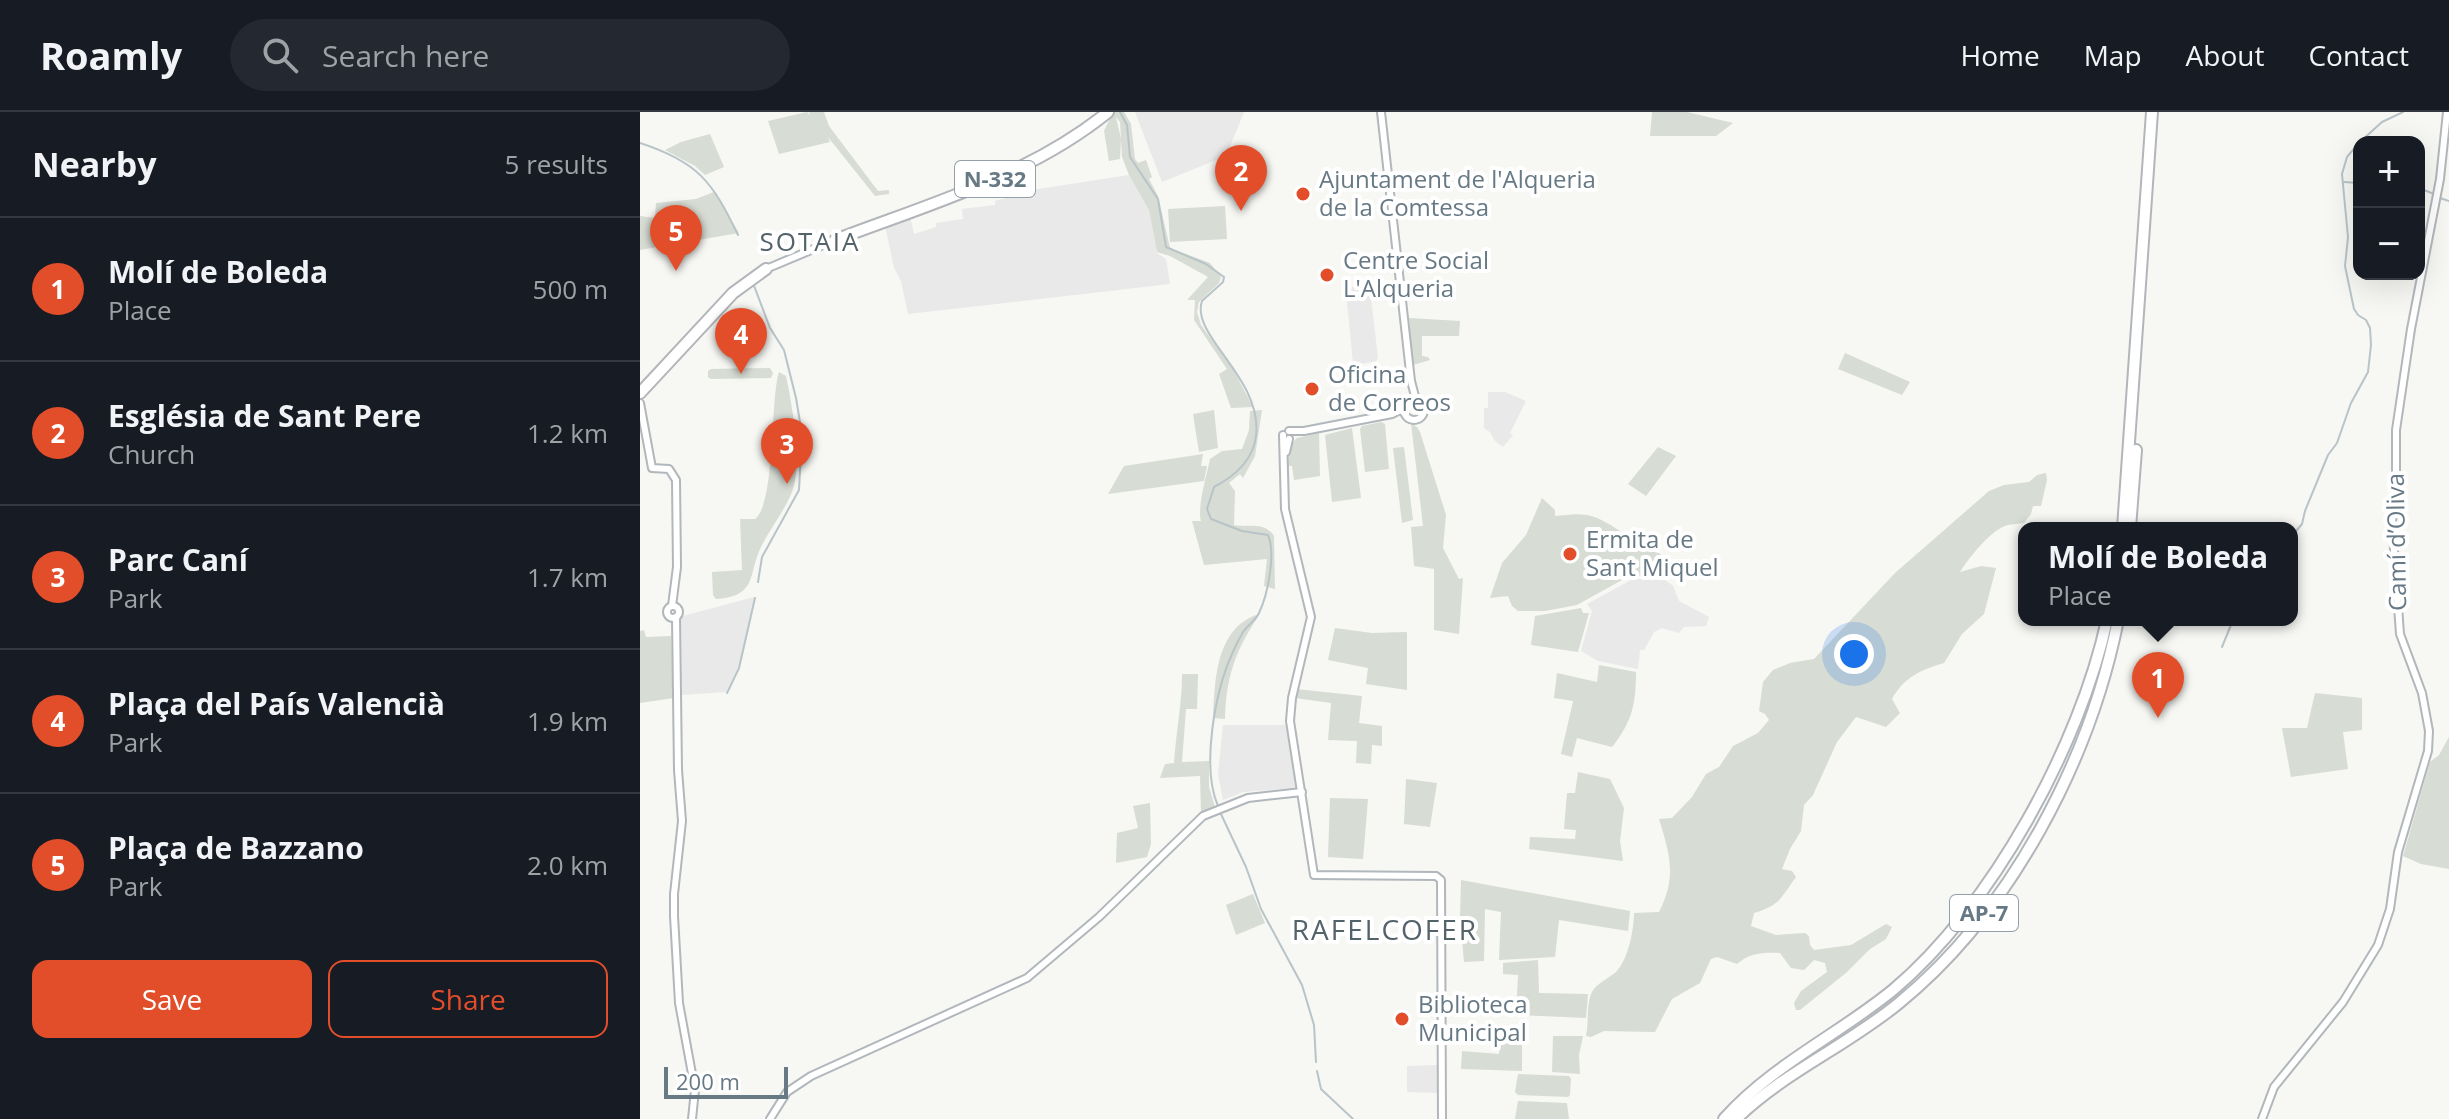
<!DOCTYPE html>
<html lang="en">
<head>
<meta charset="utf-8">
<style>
  :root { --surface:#171b24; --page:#242831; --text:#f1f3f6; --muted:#9ea1a6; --line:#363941; --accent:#e24e2a }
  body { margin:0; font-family:"Open Sans",sans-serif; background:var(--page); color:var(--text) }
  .controls { position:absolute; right:24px; top:24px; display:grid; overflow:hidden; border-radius:16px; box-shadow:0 8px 32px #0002 }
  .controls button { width:72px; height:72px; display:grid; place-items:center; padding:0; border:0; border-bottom:2px solid var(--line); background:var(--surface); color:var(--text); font:40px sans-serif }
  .scale { position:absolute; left:24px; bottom:20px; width:124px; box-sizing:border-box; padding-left:8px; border:4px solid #677985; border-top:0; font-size:22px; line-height:28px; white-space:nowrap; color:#677985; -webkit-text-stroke:6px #fff; paint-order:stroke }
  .you { position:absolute; left:1214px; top:542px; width:28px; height:28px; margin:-20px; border:6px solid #fff; border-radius:50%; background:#1a73e8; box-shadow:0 0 0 12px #1a73e833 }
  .badge { display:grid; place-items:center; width:52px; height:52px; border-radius:50%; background:var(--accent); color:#fff; font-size:26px; font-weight:700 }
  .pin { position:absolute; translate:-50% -66px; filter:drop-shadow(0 2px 4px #0008) }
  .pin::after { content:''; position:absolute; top:42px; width:28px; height:24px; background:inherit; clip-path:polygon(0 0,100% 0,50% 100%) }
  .popup { position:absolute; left:1378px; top:410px; width:280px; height:104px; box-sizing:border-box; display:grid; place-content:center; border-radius:16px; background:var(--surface); filter:drop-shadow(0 2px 6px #0005); font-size:26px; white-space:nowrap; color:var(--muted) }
  .popup b { font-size:30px; color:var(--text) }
  .popup::after { content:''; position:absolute; left:50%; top:100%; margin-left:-16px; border:16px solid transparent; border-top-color:var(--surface) }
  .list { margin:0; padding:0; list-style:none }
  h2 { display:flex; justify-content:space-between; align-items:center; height:104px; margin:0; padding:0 32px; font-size:34px }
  h2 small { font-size:26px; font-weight:400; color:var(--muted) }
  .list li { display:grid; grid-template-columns:52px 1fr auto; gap:24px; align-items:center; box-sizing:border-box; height:144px; padding:0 32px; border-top:2px solid var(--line) }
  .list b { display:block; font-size:30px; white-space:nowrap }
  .list p { margin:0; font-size:26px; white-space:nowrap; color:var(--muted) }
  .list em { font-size:26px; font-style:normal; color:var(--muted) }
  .actions { display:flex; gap:16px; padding:24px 32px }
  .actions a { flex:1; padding:18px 0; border:2px solid var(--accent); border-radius:16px; text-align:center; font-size:28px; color:var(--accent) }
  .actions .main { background:var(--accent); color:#fff }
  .icon { flex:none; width:44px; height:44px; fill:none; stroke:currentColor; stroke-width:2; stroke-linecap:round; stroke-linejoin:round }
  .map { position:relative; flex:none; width:1809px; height:1007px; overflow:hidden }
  header { display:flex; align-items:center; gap:48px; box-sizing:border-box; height:112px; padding:0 40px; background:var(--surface); border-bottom:2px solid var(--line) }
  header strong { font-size:38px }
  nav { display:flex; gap:44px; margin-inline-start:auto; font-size:28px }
  .search { width:560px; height:72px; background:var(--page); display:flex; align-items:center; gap:20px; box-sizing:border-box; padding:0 28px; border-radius:44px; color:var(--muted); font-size:30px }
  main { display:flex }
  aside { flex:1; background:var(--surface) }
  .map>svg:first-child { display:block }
  .built { fill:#e8e9e8 }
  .green { fill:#d7dcd4 }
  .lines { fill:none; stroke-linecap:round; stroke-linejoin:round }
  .stream { stroke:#b8c4c8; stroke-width:2 }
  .secondary-casing { stroke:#b1b7bb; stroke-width:10 }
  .highway-casing { stroke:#b2b6ba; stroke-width:14 }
  .secondary { stroke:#fff; stroke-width:6 }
  .highway { stroke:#fff; stroke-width:10 }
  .poi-dot { fill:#e24e2a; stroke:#fff; stroke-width:3 }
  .labels { text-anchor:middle; stroke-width:8; stroke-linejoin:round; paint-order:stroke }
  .shield { fill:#fff; stroke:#95a1aa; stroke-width:2 }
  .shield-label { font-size:22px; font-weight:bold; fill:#677985 }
  .poi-label { font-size:24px; fill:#677985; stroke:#fff; text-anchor:start }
  .street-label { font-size:24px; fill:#677985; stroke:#fff }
  .neighbourhood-label { font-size:26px; letter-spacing:2px; fill:#54626a; stroke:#fff }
  .quarter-label { font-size:28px; letter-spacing:2px; fill:#54626a; stroke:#fff }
</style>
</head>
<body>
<header>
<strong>Roamly</strong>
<div class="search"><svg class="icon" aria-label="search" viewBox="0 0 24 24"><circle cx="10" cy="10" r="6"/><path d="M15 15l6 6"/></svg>Search here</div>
<nav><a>Home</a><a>Map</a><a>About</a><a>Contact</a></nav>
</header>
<main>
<aside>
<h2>Nearby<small>5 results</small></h2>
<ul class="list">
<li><span class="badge">1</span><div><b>Molí de Boleda</b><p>Place</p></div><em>500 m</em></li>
<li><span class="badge">2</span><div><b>Església de Sant Pere</b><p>Church</p></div><em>1.2 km</em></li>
<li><span class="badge">3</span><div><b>Parc Caní</b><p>Park</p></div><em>1.7 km</em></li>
<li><span class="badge">4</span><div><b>Plaça del País Valencià</b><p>Park</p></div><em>1.9 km</em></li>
<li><span class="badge">5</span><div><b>Plaça de Bazzano</b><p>Park</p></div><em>2.0 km</em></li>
</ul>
<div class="actions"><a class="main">Save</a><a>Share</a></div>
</aside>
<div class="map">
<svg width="1809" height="1007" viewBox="0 0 1809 1007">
  <rect width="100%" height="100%" fill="#f7f7f4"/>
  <g class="built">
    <polygon points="495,0 604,0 586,44 522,70"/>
    <polygon points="489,63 509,98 517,141 526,147 530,172 268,202 261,169 254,156 245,113 270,104 274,122 296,115 296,111 323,107 322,97 355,93 355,89 392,78"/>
    <polygon points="727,173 730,177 738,246 736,249 716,253 713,251 706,180 710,175"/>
    <polygon points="848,280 865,280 886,289 870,321 873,323 863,335 855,329 850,320 844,316 844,296 848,296"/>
    <polygon points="993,467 1025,468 1033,474 1039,489 1069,505 1066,514 1044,515 1039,521 1022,516 1014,520 1004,538 1000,538 998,557 958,549 941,539 952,499 947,492"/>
    <polygon points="114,485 116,485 101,549 86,580 42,583 41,508 43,504"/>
    <polygon points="583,613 647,613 656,673 654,676 603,680 583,688 578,662"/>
    <polygon points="798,953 798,981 767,980 767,954"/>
  </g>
  <g class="green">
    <polygon points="167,0 170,3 169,0 184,0 189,14 238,79 249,78 249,82 235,84 188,25 190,30 139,42 128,9"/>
    <polygon points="473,0 484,0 491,12 495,47 498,51 506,48 512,65 509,67 518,84 530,136 570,151 581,165 579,171 559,190 557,200 561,213 593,257 613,295 591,296 579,262 587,257 554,208 555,188 547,188 568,165 530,144 517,140 509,98 489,63 482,45 480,10 476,5 481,27 480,47 469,49 464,19"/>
    <polygon points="1012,0 1047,0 1093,11 1076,24 1010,24"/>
    <polygon points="70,22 84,55 65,63 55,54 25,38 41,30"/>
    <polygon points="74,80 99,121 0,138 0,104 15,106 16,91 56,87"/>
    <polygon points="585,94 587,127 530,130 528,97"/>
    <polygon points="769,206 820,209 819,224 782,224 782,244 788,245 790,248 773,253"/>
    <polygon points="1205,241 1270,270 1262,283 1198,257"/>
    <polygon points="130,256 133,261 131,266 71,267 68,265 68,259 71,257"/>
    <path d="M139,260L146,264C152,293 163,351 152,380C145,398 131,415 122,433C107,462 119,484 76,487L73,483L72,460L102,458L100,407H115C136,391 130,288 139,260Z"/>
    <polygon points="574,298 578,336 559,340 553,302"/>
    <path d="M622,298L615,344L603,366L600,362L589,371L595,379L594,413C608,416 624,409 634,424L635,477L624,474L627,447L564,453L552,409H561C557,394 567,363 570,347L582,339L602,337L609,318L610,299Z"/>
    <polygon points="741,310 745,312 749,357 725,360 720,317 722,314"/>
    <polygon points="771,311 777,315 780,320 806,403 803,436 819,467 823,466 819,522 794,518 794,457 774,454 771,415 783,414"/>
    <polygon points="712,316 721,386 692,390 685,323"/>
    <polygon points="679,321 680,364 654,368 652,354 648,354 649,334 657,326"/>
    <polygon points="764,335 773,408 762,411 753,336"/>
    <polygon points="1018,335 1036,344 1006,384 988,372"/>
    <polygon points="563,342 561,354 567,354 564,369 468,382 484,354"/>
    <path d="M1406,361L1407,368L1401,394H1393L1391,402L1384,411C1379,412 1370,412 1365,414C1349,420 1329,446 1320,460L1341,454L1356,456L1344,502L1322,522L1304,551C1282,557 1263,566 1252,587L1260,601L1246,615L1216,605L1197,630L1173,683L1164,693L1161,719L1150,737L1142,757L1152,759L1156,765C1140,787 1140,793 1114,801L1111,814L1136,823L1165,821L1169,824L1170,833L1174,838L1211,833L1246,812L1252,815L1246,827L1230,837L1207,860L1160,898H1156L1154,891L1161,879L1187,860L1185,851L1174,848L1164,858L1151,856L1140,841C1124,840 1109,841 1097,852L1077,845L1071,847L1060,871L1032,887L1015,920L964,919L951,925L946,924C949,911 946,892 952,880C957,871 968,867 976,860C988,848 994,818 994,801L1019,800C1037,765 1030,743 1019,707L1032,706L1052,685L1066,662L1079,655L1093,634L1118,621L1129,608L1125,602L1119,599L1123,570L1133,558L1150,551L1174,547L1255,461L1349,379L1364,373L1389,370L1397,363Z"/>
    <path d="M902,386L915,398V404C926,403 937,401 947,403C975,409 994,435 1021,442L1007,465L991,463L937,493L905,499H878L872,494L868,484L850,486L862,451L886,423Z"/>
    <polygon points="941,496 943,501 949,501 938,540 891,533 895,504"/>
    <path d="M616,503L618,505C595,539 586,566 585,607L573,606C575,571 575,518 616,503Z"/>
    <polygon points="695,516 732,521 767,520 767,578 726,572 728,556 688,548"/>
    <polygon points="4,518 6,525 31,524 34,586 0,591 0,519"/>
    <path d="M959,553L996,560C996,592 992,610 972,635L937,626L932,645L921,642L933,589L914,586L917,561L957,570Z"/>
    <path d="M542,562H558L557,597H546L542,650L569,649V675L575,695L561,703L560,664L520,666L525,652L534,651C536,620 542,593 542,562Z"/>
    <polygon points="656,577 722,584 719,611 742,614 742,634 732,633 731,652 716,651 717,629 688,628 691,591 655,586"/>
    <polygon points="1675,581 1722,586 1722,618 1703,620 1708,657 1651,665 1642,616 1667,616"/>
    <polygon points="1809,625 1809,757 1781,752 1763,744 1790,650 1799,643"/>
    <polygon points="938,660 970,667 984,696 980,729 983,749 889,737 890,725 935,727 936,718 924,717 927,681 935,681"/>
    <polygon points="766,667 797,671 790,715 764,712"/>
    <polygon points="690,686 728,687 723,747 688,745"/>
    <polygon points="510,691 511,732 507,745 476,751 477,721 498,716 493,694"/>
    <polygon points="821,768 990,799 988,819 919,808 915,845 859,848 861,800 845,797 844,849 824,850 820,805"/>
    <polygon points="613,782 625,811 596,823 586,793"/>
    <polygon points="898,848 899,881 948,882 946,906 876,903 878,863 863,862 863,851"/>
    <polygon points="864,923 882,924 882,959 821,957 822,939 859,942 860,933 864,933"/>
    <polygon points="913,924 943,924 939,943 940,962 912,960"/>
    <polygon points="878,962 929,964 931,967 930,983 928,985 878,983 875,980"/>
    <polygon points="878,989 927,991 929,1007 875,1007"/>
  </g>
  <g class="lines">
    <g class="stream">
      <path d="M480,0L487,13L490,45L518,87L526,135L566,152L584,165L583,170L562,189C550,224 623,266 616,324C613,349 595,364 574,375L567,397L571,407L602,419L628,423C636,442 628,482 619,501C615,509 608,513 603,520C599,527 595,535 592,542C575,580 561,655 578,694"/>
      <polyline points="1720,30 1742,10 1763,0"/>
      <path d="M0,31C58,50 72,69 98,123"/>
      <polyline points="1704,70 1719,71"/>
      <polyline points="1779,76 1794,82"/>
      <polyline points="1800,86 1809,89"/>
      <polyline points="113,171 130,216 144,238 156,286 162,322 159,378 122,445 118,470"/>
      <polyline points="1652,424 1662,412 1665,399 1688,343 1697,331 1711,291 1728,260 1731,233 1730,216 1726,208 1718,203 1714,197 1705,154 1708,125 1702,62 1707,45 1719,31"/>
      <polyline points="1582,535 1593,508"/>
      <polyline points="87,581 99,556 115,486"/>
      <polyline points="580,700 606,755 621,797 662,873 674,913 676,950"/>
      <polyline points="677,959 681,977 713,1007"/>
    </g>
    <defs>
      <g id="secondary">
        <polyline points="741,0 771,269 776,288"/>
        <polyline points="126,157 195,128"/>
        <circle cx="774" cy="298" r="10"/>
        <polyline points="0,291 12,356 29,357 36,368 37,455 32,494"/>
        <polyline points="649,319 664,319 752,302 764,296"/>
        <polyline points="643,323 645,397 671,505 652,586 650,609 674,763 796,764 801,768 802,1007"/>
        <polyline points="646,340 649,327"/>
        <circle cx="33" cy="500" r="6"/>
        <polyline points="36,505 38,658 42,709 34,782 34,804 39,891 55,978 52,1007"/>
        <polyline points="130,1007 147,980 171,964 387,866 459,805 563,704 608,686 662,680"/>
        <polyline points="1622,1007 1634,975 1703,890 1738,833 1750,797 1758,740 1788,639 1789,619 1782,581 1760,522 1752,410 1756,374 1756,318 1771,217 1800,67 1807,0"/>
      </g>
      <g id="highway">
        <path d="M195,128C289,92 389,64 468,0"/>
        <polyline points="0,281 93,181 126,157"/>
        <polyline points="1483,416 1512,0"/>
        <polyline points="1490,416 1496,338"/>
        <path d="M1084,1007C1132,953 1198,923 1253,878C1352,795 1440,633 1467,508"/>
        <path d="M1096,1007C1144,960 1207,934 1259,891C1371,800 1450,648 1478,508"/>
      </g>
    </defs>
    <use href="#secondary" class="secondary-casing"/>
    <use href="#highway" class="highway-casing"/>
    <use href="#secondary" class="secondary"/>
    <use href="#highway" class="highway"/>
  </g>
  <g class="poi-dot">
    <circle cx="663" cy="82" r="8"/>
    <circle cx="687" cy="163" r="8"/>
    <circle cx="672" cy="277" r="8"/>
    <circle cx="930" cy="442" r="8"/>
    <circle cx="762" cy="907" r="8"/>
  </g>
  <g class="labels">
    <g class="shield">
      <rect x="315" y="49" width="80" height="36" rx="6"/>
      <rect x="1310" y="783" width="68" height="36" rx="6"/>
    </g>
    <g class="shield-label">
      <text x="355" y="75">N-332</text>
      <text x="1344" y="809">AP-7</text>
    </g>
    <g class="poi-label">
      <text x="679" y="76">Ajuntament de l'Alqueria<tspan x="679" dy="28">de la Comtessa</tspan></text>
      <text x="703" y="157">Centre Social<tspan x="703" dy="28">L'Alqueria</tspan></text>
      <text x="688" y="271">Oficina<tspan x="688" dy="28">de Correos</tspan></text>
      <text x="946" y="436">Ermita de<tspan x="946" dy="28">Sant Miquel</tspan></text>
      <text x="778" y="901">Biblioteca<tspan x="778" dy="28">Municipal</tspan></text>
    </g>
    <g class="street-label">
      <text transform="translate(1757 430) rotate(-91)" y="8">Camí d’Oliva</text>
    </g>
    <g class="neighbourhood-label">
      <text x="170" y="139">SOTAIA</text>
    </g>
    <g class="quarter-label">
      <text x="745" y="828">RAFELCOFER</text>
    </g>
  </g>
</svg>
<div class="controls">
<button>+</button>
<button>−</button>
</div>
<div class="scale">200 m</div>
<div class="you"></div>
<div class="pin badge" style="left:1518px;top:606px">1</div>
<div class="popup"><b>Molí de Boleda</b>Place</div>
<div class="pin badge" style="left:601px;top:99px">2</div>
<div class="pin badge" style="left:147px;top:372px">3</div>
<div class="pin badge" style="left:101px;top:262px">4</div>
<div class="pin badge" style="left:36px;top:159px">5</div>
</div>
</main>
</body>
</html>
